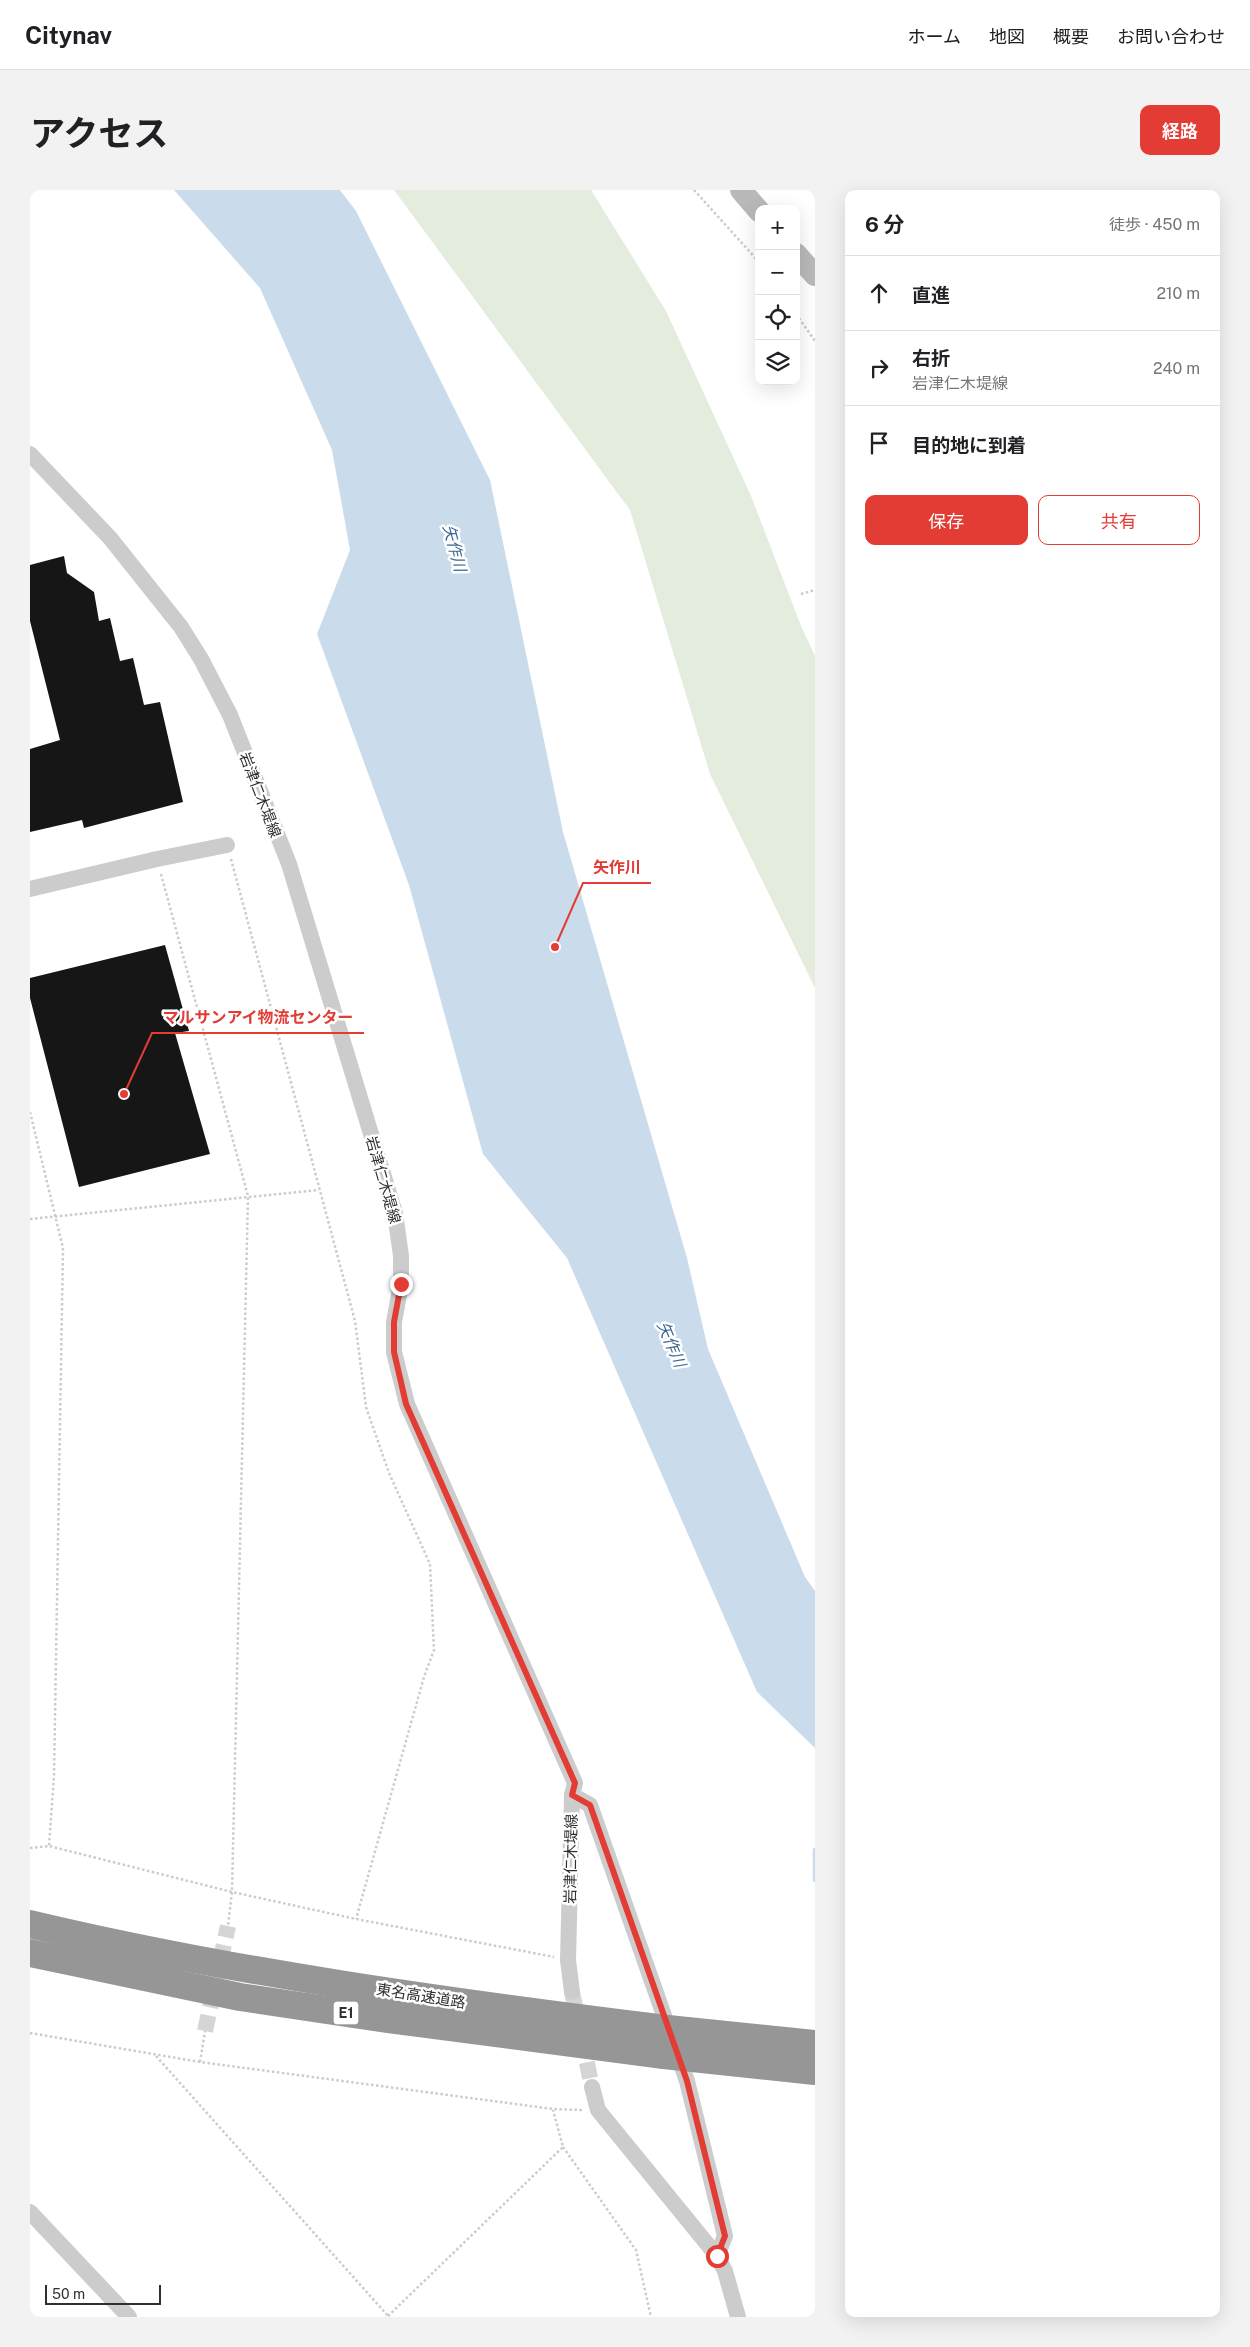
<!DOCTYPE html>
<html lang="ja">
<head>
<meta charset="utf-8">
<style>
  :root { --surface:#fff; --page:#f2f2f2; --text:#202124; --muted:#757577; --line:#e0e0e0; --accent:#e23c35 }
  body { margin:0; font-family:"Public Sans","Noto Sans JP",sans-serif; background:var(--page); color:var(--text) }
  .controls { position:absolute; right:15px; top:15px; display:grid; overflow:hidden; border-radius:10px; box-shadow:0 5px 20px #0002 }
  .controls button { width:45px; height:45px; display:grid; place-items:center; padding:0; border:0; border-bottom:1px solid var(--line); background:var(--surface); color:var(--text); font:25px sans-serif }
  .scale { position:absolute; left:15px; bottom:12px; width:116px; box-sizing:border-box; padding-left:5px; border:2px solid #2f2f2f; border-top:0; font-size:14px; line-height:18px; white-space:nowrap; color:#2f2f2f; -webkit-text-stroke:4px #fff; paint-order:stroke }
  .stop { position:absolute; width:15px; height:15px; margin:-11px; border:4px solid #e23c35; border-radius:50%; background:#fff }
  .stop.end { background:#e23c35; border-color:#fff; box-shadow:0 1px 5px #0008 }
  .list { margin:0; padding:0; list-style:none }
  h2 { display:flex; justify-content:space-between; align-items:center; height:65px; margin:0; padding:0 20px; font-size:21px }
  h2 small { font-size:16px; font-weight:400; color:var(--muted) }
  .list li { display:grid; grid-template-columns:32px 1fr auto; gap:15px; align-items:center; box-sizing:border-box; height:75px; padding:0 20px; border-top:1px solid var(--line) }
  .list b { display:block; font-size:19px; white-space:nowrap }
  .list p { margin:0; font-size:16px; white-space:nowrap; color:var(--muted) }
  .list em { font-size:16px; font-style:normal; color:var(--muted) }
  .actions { display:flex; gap:10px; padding:15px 20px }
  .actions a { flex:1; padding:11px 0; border:1px solid var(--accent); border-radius:10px; text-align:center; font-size:18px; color:var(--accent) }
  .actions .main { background:var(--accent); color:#fff }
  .icon { flex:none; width:28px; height:28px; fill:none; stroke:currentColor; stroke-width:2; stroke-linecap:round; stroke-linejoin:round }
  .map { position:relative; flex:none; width:785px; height:2127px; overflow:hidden; border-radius:10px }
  header { display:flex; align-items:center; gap:30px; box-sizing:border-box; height:70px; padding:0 25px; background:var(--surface); border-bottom:1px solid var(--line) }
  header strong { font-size:24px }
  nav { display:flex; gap:28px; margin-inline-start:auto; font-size:18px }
  .intro { display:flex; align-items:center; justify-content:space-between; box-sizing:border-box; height:120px; padding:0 30px }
  h1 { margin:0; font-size:35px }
  .button { padding:12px 22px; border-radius:10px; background:var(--accent); color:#fff; font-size:18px; font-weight:700 }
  main { display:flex; gap:30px; padding:0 30px }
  aside { flex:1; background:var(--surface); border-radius:10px; box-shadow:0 5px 20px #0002 }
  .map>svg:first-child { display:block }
  .green { fill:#e4ecdd }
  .water { fill:#cadbeb }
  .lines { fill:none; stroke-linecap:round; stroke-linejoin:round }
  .stream { stroke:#cadbeb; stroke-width:4.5 }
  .building { fill:#161616 }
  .street-tunnel { stroke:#d5d5d5; stroke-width:16; stroke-dasharray:16 8; stroke-linecap:butt }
  .path { stroke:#ccc; stroke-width:2.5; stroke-dasharray:2.5 2.5; stroke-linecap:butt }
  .street { stroke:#ccc; stroke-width:16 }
  .secondary { stroke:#b9b9b9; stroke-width:22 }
  .highway { stroke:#969696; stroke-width:28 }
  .highway-bridge { stroke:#969696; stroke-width:28 }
  .route { stroke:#e23c35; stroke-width:6 }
  .labels { text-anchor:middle; stroke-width:5; stroke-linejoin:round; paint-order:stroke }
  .shield { fill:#fff; stroke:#6d6d6d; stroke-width:1 }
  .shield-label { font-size:14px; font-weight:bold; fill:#2f2f2f }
  .street-label { font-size:15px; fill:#2f2f2f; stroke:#fff }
  .water-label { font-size:16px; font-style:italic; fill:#3e6790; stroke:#fff }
  .leader { fill:none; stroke:#e23c35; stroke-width:2 }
  .callout-dot { fill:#e23c35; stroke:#fff; stroke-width:2 }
  .callout-label { font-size:16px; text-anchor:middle; font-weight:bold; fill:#e23c35; stroke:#fff; stroke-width:5; stroke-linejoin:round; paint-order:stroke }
</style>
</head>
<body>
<header>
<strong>Citynav</strong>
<nav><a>ホーム</a><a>地図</a><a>概要</a><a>お問い合わせ</a></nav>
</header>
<div class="intro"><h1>アクセス</h1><a class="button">経路</a></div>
<main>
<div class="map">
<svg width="785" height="2127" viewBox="0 0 785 2127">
  <rect width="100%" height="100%" fill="#fff"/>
  <polygon class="green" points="364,0 561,0 636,121 721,306 771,436 785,466 785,798 680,584 600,320"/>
  <polygon class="water" points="144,0 310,0 326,21 460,290 533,642 657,1068 678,1159 775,1387 785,1401 785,1558 727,1502 537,1068 453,964 379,695 287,444 320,360 302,260 230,98"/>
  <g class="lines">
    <polyline class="stream" points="785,1660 785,1690"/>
  </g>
  <g class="building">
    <polygon points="34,366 37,383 64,402 69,431 80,428 90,471 103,468 114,515 130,512 153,612 54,638 52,630 0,642 0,559 30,550 0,431 0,375"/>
    <polygon points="135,755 159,841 145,843 180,964 49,997 0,808 0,788"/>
  </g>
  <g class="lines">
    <g class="street-tunnel">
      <polyline points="542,1802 562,1897"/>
      <polyline points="175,1841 198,1736"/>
    </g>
    <g class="path">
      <polyline points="664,0 729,72"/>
      <polyline points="766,124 785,151"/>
      <polyline points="771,404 785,400"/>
      <polyline points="201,669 325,1131 336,1217 359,1283 400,1374 404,1460 394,1487 326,1729"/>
      <polyline points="131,684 218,1006 202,1702 198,1736"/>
      <polyline points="0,922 33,1058 24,1586 19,1656"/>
      <polyline points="0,1029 289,1000"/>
      <polyline points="0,1658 19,1656 202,1702 326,1729 524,1767"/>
      <polyline points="0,1843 170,1872 523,1919 552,1920"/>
      <polyline points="126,1866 359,2127"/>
      <polyline points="170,1872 175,1841"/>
      <polyline points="533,1957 606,2060 621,2127"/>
      <polyline points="358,2126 533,1957 523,1920"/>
    </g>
    <g class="street">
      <polyline points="0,264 80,348 151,437 171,469 200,525 259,674 365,1023 371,1066 371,1094 364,1132 364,1162 377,1214 545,1593 542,1605 538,1770 542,1802"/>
      <polyline points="0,699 127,669 197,655"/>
      <polyline points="542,1605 560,1615 657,1891 695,2046 687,2066"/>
      <polyline points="562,1897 568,1920 687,2066 695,2081 708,2127"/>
      <polyline points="0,2022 99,2127"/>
    </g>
    <g class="secondary">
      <polyline points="711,0 729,21"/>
      <polyline points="766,64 785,85"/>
    </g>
    <g class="highway">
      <path d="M0,1734C206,1783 418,1812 628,1838"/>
      <polyline points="0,1763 210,1807 357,1829 634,1865"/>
    </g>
    <g class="highway-bridge">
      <polyline points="628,1838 785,1854"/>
      <polyline points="634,1865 785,1881"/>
    </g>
  </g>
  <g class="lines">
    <polyline class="route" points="371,1094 364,1132 364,1162 376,1214 545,1593 542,1605 560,1615 657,1891 695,2046 687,2066"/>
  </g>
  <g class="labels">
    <rect class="shield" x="303.5" y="1811.5" width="25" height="23" rx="4"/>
    <g class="shield-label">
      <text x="316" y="1828">E1</text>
    </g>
    <g class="street-label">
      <text transform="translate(230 605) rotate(69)" y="5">岩津仁木堤線</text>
      <text transform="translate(353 990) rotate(74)" y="5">岩津仁木堤線</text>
      <text transform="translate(541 1669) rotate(-89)" y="5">岩津仁木堤線</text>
      <text transform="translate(391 1806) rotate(9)" y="5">東名高速道路</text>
    </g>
    <g class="water-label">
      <text transform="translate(425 358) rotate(75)" y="6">矢作川</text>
      <text transform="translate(642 1154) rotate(67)" y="6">矢作川</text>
    </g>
  </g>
  <path class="leader" d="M525 757L553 693H621M94 904L122 843H334"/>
  <g class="callout-dot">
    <circle cx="525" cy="757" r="5"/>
    <circle cx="94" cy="904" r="5"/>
  </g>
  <g class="callout-label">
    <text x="587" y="683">矢作川</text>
    <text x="228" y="833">マルサンアイ物流センター</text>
  </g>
</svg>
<div class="controls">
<button>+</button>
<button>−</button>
<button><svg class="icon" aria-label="locate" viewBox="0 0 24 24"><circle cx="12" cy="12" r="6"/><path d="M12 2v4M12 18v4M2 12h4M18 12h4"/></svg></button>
<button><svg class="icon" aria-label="layers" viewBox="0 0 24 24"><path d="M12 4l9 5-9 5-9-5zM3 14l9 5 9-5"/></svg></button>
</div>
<div class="scale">50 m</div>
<div class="stop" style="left:687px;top:2066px"></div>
<div class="stop end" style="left:371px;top:1094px"></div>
</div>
<aside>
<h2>6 分<small>徒歩 · 450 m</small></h2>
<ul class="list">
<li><svg class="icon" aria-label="ahead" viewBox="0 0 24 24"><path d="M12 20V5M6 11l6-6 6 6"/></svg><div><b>直進</b></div><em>210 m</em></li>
<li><svg class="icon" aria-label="right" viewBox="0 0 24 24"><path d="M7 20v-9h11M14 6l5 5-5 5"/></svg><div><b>右折</b><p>岩津仁木堤線</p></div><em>240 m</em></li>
<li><svg class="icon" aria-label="arrive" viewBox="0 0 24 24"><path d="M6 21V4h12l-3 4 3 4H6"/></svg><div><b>目的地に到着</b></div></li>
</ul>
<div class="actions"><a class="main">保存</a><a>共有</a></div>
</aside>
</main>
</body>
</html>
